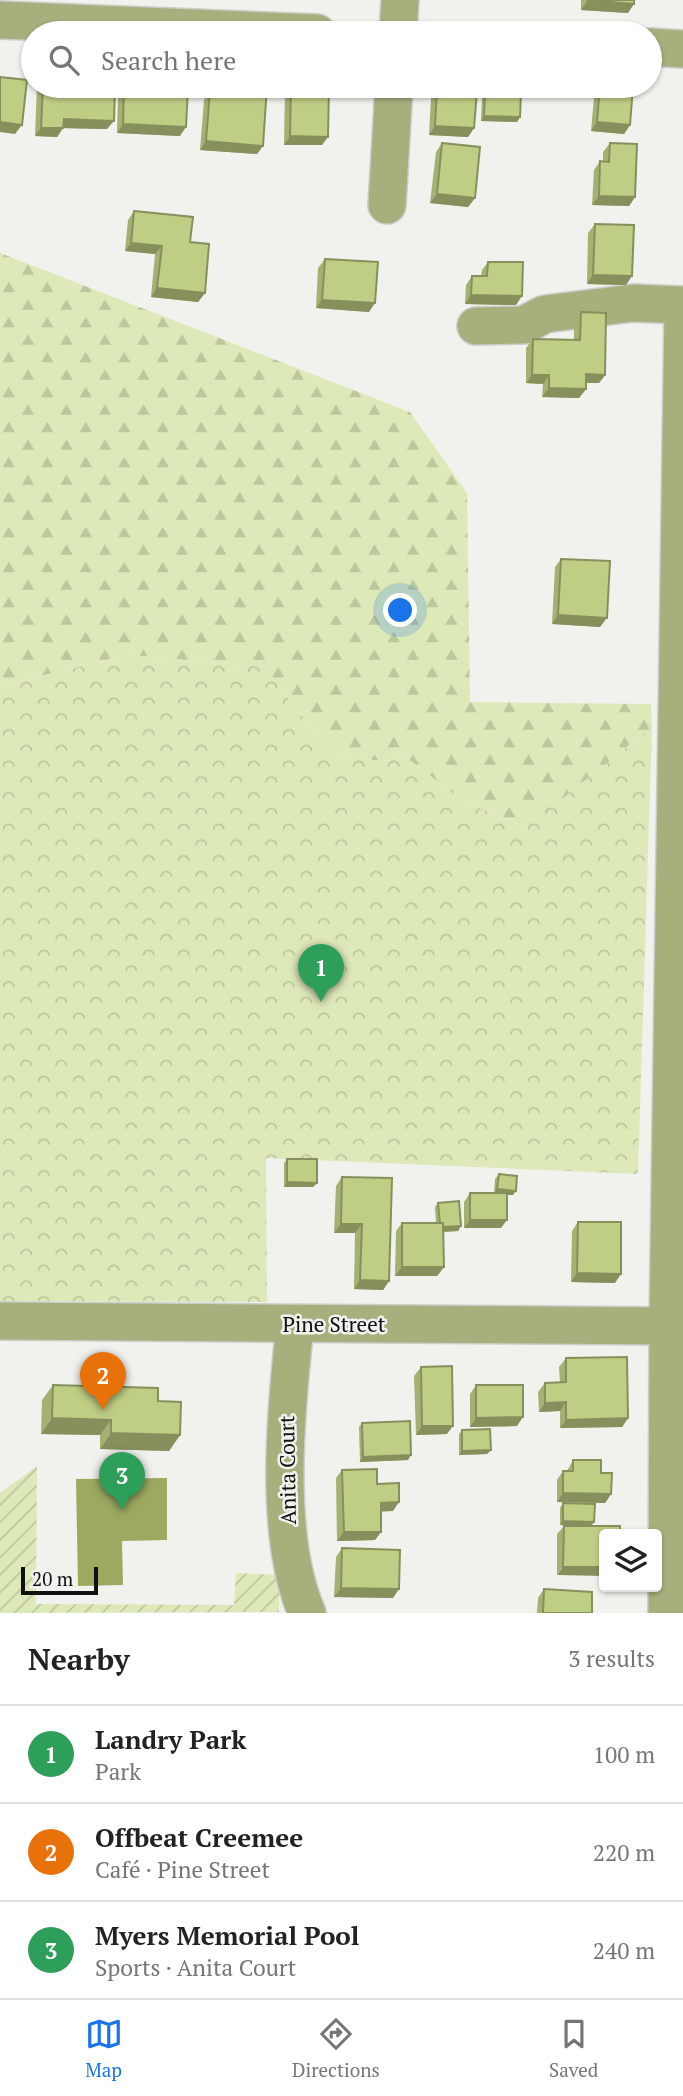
<!DOCTYPE html>
<html lang="en">
<head>
<meta charset="utf-8">
<style>
  :root { --surface:#fff; --page:#f6f6f6; --text:#222; --muted:#767676; --line:#e0e0e0; --accent:#1a73e8 }
  body { margin:0; font-family:"PT Serif",serif; background:var(--page); color:var(--text) }
  .controls { position:absolute; right:21px; bottom:21px; display:grid; overflow:hidden; border-radius:7px; box-shadow:0 2px 5px #0004 }
  .controls button { width:63px; height:63px; display:grid; place-items:center; padding:0; border:0; border-bottom:2px solid var(--line); background:var(--surface); color:var(--text); font:35px sans-serif }
  .scale { position:absolute; left:21px; bottom:18px; width:77px; box-sizing:border-box; padding-left:7px; border:4px solid #111110; border-top:0; font-size:19px; line-height:24px; white-space:nowrap; color:#111110; -webkit-text-stroke:5px #f1f2ee; paint-order:stroke }
  .you { position:absolute; left:401px; top:611px; width:24px; height:24px; margin:-18px; border:5px solid #fff; border-radius:50%; background:#1a73e8; box-shadow:0 0 0 10px #1a73e833 }
  .badge { display:grid; place-items:center; width:46px; height:46px; border-radius:50%; background:var(--accent); color:#fff; font-size:23px; font-weight:700 }
  .pin { position:absolute; translate:-50% -58px; filter:drop-shadow(0 2px 4px #0008) }
  .pin::after { content:''; position:absolute; top:37px; width:24px; height:21px; background:inherit; clip-path:polygon(0 0,100% 0,50% 100%) }
  .list { margin:0; padding:0; list-style:none }
  h2 { display:flex; justify-content:space-between; align-items:center; height:91px; margin:0; padding:0 28px; font-size:30px }
  h2 small { font-size:23px; font-weight:400; color:var(--muted) }
  .list li { display:grid; grid-template-columns:46px 1fr auto; gap:21px; align-items:center; box-sizing:border-box; height:98px; padding:0 28px; border-top:2px solid var(--line) }
  .list b { display:block; font-size:26px; white-space:nowrap }
  .list p { margin:0; font-size:23px; white-space:nowrap; color:var(--muted) }
  .list em { font-size:23px; font-style:normal; color:var(--muted) }
  .icon { flex:none; width:38px; height:38px; fill:none; stroke:currentColor; stroke-width:2; stroke-linecap:round; stroke-linejoin:round }
  .map { position:relative; flex:none; width:683px; height:1613px; overflow:hidden }
  .search { position:absolute; background:var(--surface); box-shadow:0 2px 5px #0004; left:21px; right:21px; top:21px; height:77px; display:flex; align-items:center; gap:18px; box-sizing:border-box; padding:0 24px; border-radius:38px; color:var(--muted); font-size:26px }
  .sheet { height:385px; background:var(--surface) }
  nav { display:flex; justify-content:space-around; align-items:center; box-sizing:border-box; height:98px; border-top:2px solid var(--line); background:var(--surface); font-size:19px; color:var(--muted) }
  nav a { display:grid; justify-items:center; gap:4px }
  nav .on { color:var(--accent) }
  .map>svg:first-child { display:block }
  .forest { fill:url(#forest-firs) }
  .park { fill:url(#park-crowns) }
  .garden { fill:url(#garden-furrows) }
  .water { fill:#9ba961 }
  .lines { fill:none; stroke-linecap:round; stroke-linejoin:round }
  .minor-casing { stroke:#cdceca; stroke-width:40 }
  .minor { stroke:#a5b07d; stroke-width:37 }
  .wall { fill:#a4b172 }
  .shaded-wall { fill:#86905d }
  .building { fill:#bfce85; stroke:#86905d; stroke-width:2 }
  .labels { text-anchor:middle; stroke-width:5; stroke-linejoin:round; paint-order:stroke }
  .street-label { font-size:21px; fill:#111110; stroke:#f1f2ee }
</style>
</head>
<body>
<div class="map">
<svg width="683" height="1613" viewBox="0 0 683 1613">
  <defs>
    <pattern id="forest-firs" width="22" height="20" patternUnits="userSpaceOnUse" patternTransform="scale(1.75)"><rect width="22" height="20" fill="#dee9b9"/><path d="M5 1l3.5 6h-7zM16 11l3.5 6h-7z" fill="#bdc79e"/></pattern>
    <pattern id="park-crowns" width="20" height="18" patternUnits="userSpaceOnUse" patternTransform="scale(1.75)"><rect width="20" height="18" fill="#dee9b9"/><path d="M2 6a3 3 0 1 1 6 0M12 15a3 3 0 1 1 6 0" fill="none" stroke="#bdc79e"/></pattern>
    <pattern id="garden-furrows" width="10" height="10" patternUnits="userSpaceOnUse" patternTransform="scale(1.75)"><rect width="10" height="10" fill="#dee9b9"/><path d="M-1 1l2-2M0 10L10 0M9 11l2-2" fill="none" stroke="#bdc79e"/></pattern>
  </defs>
  <rect width="100%" height="100%" fill="#f1f2ee"/>
  <polygon class="forest" points="0,253 410,412 467,493 470,702 651,704 652,727 527,827 464,802 407,758 380,761 332,754 264,667 127,655 0,686"/>
  <polygon class="park" points="127,655 264,667 332,754 380,761 407,758 464,802 526,827 652,727 638,1174 266,1158 267,1302 0,1301 0,686"/>
  <polygon class="garden" points="37,1466 36,1604 234,1605 236,1573 279,1575 279,1612 0,1613 0,1493"/>
  <polygon class="water" points="167,1478 167,1540 122,1541 123,1585 78,1586 76,1479"/>
  <g class="lines">
    <defs>
      <g id="minor">
        <polyline points="0,20 317,33"/>
        <polyline points="398,33 400,0"/>
        <polyline points="650,47 683,49"/>
        <polyline points="387,205 394,86"/>
        <polyline points="476,326 524,325 545,314 633,303 683,305"/>
        <polyline points="0,1321 668,1326"/>
        <path d="M295,1325C286,1408 273,1535 307,1613"/>
        <polyline points="667,1613 668,1326 683,309"/>
      </g>
    </defs>
    <use href="#minor" class="minor-casing"/>
    <use href="#minor" class="minor"/>
  </g>
  <g class="wall">
    <polygon points="581,0 634,0 628,13 581,10"/>
    <polygon points="37,86 115,86 107,129 63,128 57,137 35,136"/>
    <polygon points="234,86 267,86 263,146 257,154 200,150 204,100 210,91 230,92"/>
    <polygon points="286,86 329,86 322,145 284,145 285,88"/>
    <polygon points="595,86 633,86 630,125 624,134 591,131"/>
    <polygon points="124,87 180,136 117,133 118,96"/>
    <polygon points="437,89 474,128 468,137 429,135 431,98"/>
    <polygon points="485,92 520,117 517,122 481,121 482,97"/>
    <polygon points="442,143 475,198 468,207 430,203 436,152"/>
    <polygon points="610,143 635,197 629,206 592,205 594,170 600,161 603,161 603,152"/>
    <polygon points="134,211 205,293 198,302 151,297 155,254 125,251 128,220"/>
    <polygon points="595,224 626,285 587,284 588,233"/>
    <polygon points="325,259 369,312 316,308 318,268"/>
    <polygon points="488,262 516,305 465,304 466,285 472,276 481,276 482,270"/>
    <polygon points="581,312 605,375 599,383 586,383 586,389 579,398 542,397 543,384 526,383 526,348 533,339 574,340 574,321"/>
    <polygon points="561,559 600,627 552,624 555,567"/>
    <polygon points="287,1159 317,1183 313,1187 284,1187 284,1163"/>
    <polygon points="499,1174 513,1195 507,1195 501,1228 464,1228 464,1202 470,1193 494,1193 495,1179"/>
    <polygon points="342,1177 389,1281 383,1290 354,1289 355,1233 334,1233 336,1186"/>
    <polygon points="438,1203 461,1226 458,1231 443,1232 444,1267 437,1276 395,1276 396,1231 402,1223 436,1223 435,1207"/>
    <polygon points="578,1222 615,1283 571,1282 572,1231"/>
    <polygon points="566,1358 628,1418 622,1427 560,1428 560,1411 539,1412 538,1392 545,1383 560,1383 559,1367"/>
    <polygon points="421,1367 447,1434 416,1435 414,1376"/>
    <polygon points="53,1385 180,1435 169,1451 100,1449 100,1435 41,1434 42,1400"/>
    <polygon points="476,1385 517,1426 470,1427 470,1394"/>
    <polygon points="362,1423 408,1460 360,1462 359,1427"/>
    <polygon points="462,1430 491,1450 487,1454 459,1455 459,1434"/>
    <polygon points="573,1460 601,1473 611,1494 605,1503 557,1502 557,1480 563,1471 567,1471"/>
    <polygon points="342,1470 377,1484 393,1511 381,1511 381,1532 375,1540 337,1541 336,1478"/>
    <polygon points="563,1503 594,1522 557,1575 557,1534 564,1526 571,1526 560,1525 560,1508"/>
    <polygon points="342,1548 393,1598 334,1597 336,1557"/>
    <polygon points="544,1589 592,1613 537,1613 538,1598"/>
  </g>
  <g class="shaded-wall">
    <polygon points="587,1 634,4 628,13 581,10"/>
    <polygon points="484,116 520,117 517,122 481,121"/>
    <polygon points="64,119 114,121 107,129 57,128"/>
    <polygon points="0,122 22,125 15,134 0,132"/>
    <polygon points="597,122 630,125 624,134 591,131"/>
    <polygon points="123,124 186,127 180,136 117,133"/>
    <polygon points="435,126 474,128 468,137 429,135"/>
    <polygon points="41,128 63,128 57,137 35,136"/>
    <polygon points="290,136 328,137 322,145 284,145"/>
    <polygon points="206,141 263,146 257,154 200,150"/>
    <polygon points="437,194 475,198 468,207 430,203"/>
    <polygon points="599,196 635,197 629,206 592,205"/>
    <polygon points="131,243 162,246 155,254 125,251"/>
    <polygon points="593,275 632,276 626,285 587,284"/>
    <polygon points="157,288 205,293 198,302 151,297"/>
    <polygon points="471,295 522,296 516,305 465,304"/>
    <polygon points="322,300 375,303 369,312 316,308"/>
    <polygon points="586,374 605,375 599,383 580,383"/>
    <polygon points="532,375 549,375 543,384 526,383"/>
    <polygon points="549,388 586,389 579,398 542,397"/>
    <polygon points="558,615 607,618 600,627 552,624"/>
    <polygon points="287,1182 317,1183 313,1187 284,1187"/>
    <polygon points="497,1189 516,1191 513,1195 494,1194"/>
    <polygon points="470,1220 507,1220 501,1228 464,1228"/>
    <polygon points="341,1224 362,1224 355,1233 334,1233"/>
    <polygon points="461,1226 458,1231 437,1232 440,1228"/>
    <polygon points="402,1267 444,1267 437,1276 395,1276"/>
    <polygon points="577,1273 621,1274 615,1283 571,1282"/>
    <polygon points="360,1280 389,1281 383,1290 354,1289"/>
    <polygon points="566,1402 560,1411 539,1412 545,1403"/>
    <polygon points="523,1417 517,1426 470,1427 476,1418"/>
    <polygon points="52,1418 111,1420 100,1435 41,1434"/>
    <polygon points="628,1418 622,1427 560,1428 566,1420"/>
    <polygon points="422,1426 453,1426 447,1434 416,1435"/>
    <polygon points="111,1433 180,1435 169,1451 100,1449"/>
    <polygon points="491,1450 487,1454 459,1455 462,1451"/>
    <polygon points="411,1455 408,1460 360,1462 363,1457"/>
    <polygon points="563,1493 611,1494 605,1503 557,1502"/>
    <polygon points="399,1502 393,1511 375,1512 381,1503"/>
    <polygon points="563,1521 594,1522 591,1526 560,1525"/>
    <polygon points="344,1532 381,1532 375,1540 337,1541"/>
    <polygon points="563,1567 604,1567 604,1576 557,1575"/>
    <polygon points="341,1588 399,1589 393,1598 334,1597"/>
  </g>
  <g class="building">
    <polygon points="587,0 634,0 634,4"/>
    <polygon points="0,77 27,80 22,125 0,122"/>
    <polygon points="43,86 115,86 114,121 64,119 63,128 41,128"/>
    <polygon points="236,86 267,86 263,146 206,141 210,91 235,93"/>
    <polygon points="291,86 329,86 328,137 290,136"/>
    <polygon points="600,86 633,86 630,125 597,122"/>
    <polygon points="124,87 188,89 186,127 123,124"/>
    <polygon points="437,89 477,91 474,128 435,126"/>
    <polygon points="485,92 521,93 520,117 484,116"/>
    <polygon points="442,143 480,147 475,198 437,194"/>
    <polygon points="610,143 637,144 635,197 599,196 600,161 609,162"/>
    <polygon points="134,211 193,217 190,242 209,244 205,293 157,288 162,246 131,243"/>
    <polygon points="595,224 634,225 632,276 593,275"/>
    <polygon points="325,259 378,262 375,303 322,300"/>
    <polygon points="488,262 523,262 522,296 471,295 472,276 487,276"/>
    <polygon points="581,312 606,313 605,375 586,374 586,389 549,388 549,375 532,375 533,339 580,340"/>
    <polygon points="561,559 610,561 607,618 558,615"/>
    <polygon points="287,1159 317,1159 317,1183 287,1182"/>
    <polygon points="499,1174 517,1176 516,1191 497,1189"/>
    <polygon points="342,1177 392,1178 389,1281 360,1280 362,1224 341,1224"/>
    <rect x="470" y="1193" width="37" height="27"/>
    <polygon points="459,1201 461,1226 443,1227 443,1223 440,1223 438,1203"/>
    <polygon points="578,1222 621,1222 621,1274 577,1273"/>
    <polygon points="402,1223 443,1223 444,1267 402,1267"/>
    <polygon points="627,1357 628,1418 566,1420 566,1402 545,1403 545,1383 566,1382 566,1358"/>
    <polygon points="452,1366 453,1426 422,1426 421,1367"/>
    <polygon points="53,1385 158,1388 158,1401 181,1402 180,1435 111,1433 111,1420 52,1418"/>
    <polygon points="476,1385 523,1385 523,1417 476,1418"/>
    <polygon points="410,1421 411,1455 363,1457 362,1423"/>
    <polygon points="490,1429 491,1450 462,1451 462,1430"/>
    <polygon points="573,1460 601,1460 601,1473 612,1473 611,1494 563,1493 563,1471 573,1471"/>
    <polygon points="377,1469 377,1484 399,1483 399,1502 381,1503 381,1532 344,1532 342,1470"/>
    <polygon points="563,1503 595,1504 594,1522 563,1521"/>
    <polygon points="564,1526 620,1526 620,1534 604,1534 604,1567 563,1567"/>
    <polygon points="342,1548 400,1550 399,1589 341,1588"/>
    <polygon points="544,1589 592,1592 592,1613 543,1613"/>
  </g>
  <g class="labels">
    <g class="street-label">
      <text x="334" y="1332">Pine Street</text>
      <text transform="translate(288 1470) rotate(-91)" y="7">Anita Court</text>
    </g>
  </g>
</svg>
<div class="controls">
<button><svg class="icon" aria-label="layers" viewBox="0 0 24 24"><path d="M12 4l9 5-9 5-9-5zM3 14l9 5 9-5"/></svg></button>
</div>
<div class="scale">20 m</div>
<div class="you"></div>
<div class="pin badge" style="left:321px;top:1002px;background:#2e9e5b">1</div>
<div class="pin badge" style="left:103px;top:1410px;background:#e8710a">2</div>
<div class="pin badge" style="left:122px;top:1510px;background:#2e9e5b">3</div>
<div class="search"><svg class="icon" aria-label="search" viewBox="0 0 24 24"><circle cx="10" cy="10" r="6"/><path d="M15 15l6 6"/></svg>Search here</div>
</div>
<section class="sheet">
<h2>Nearby<small>3 results</small></h2>
<ul class="list">
<li><span class="badge" style="background:#2e9e5b">1</span><div><b>Landry Park</b><p>Park</p></div><em>100 m</em></li>
<li><span class="badge" style="background:#e8710a">2</span><div><b>Offbeat Creemee</b><p>Café · Pine Street</p></div><em>220 m</em></li>
<li><span class="badge" style="background:#2e9e5b">3</span><div><b>Myers Memorial Pool</b><p>Sports · Anita Court</p></div><em>240 m</em></li>
</ul>
</section>
<nav>
<a class="on"><svg class="icon" aria-label="map" viewBox="0 0 24 24"><path d="M3 6l6-2 6 2 6-2v14l-6 2-6-2-6 2zM9 4v14M15 6v14"/></svg>Map</a>
<a><svg class="icon" aria-label="directions" viewBox="0 0 24 24"><path d="M12 3l9 9-9 9-9-9zM9 14v-3h6M13 9l2 2-2 2"/></svg>Directions</a>
<a><svg class="icon" aria-label="saved" viewBox="0 0 24 24"><path d="M7 4h10v16l-5-4-5 4z"/></svg>Saved</a>
</nav>
</body>
</html>
